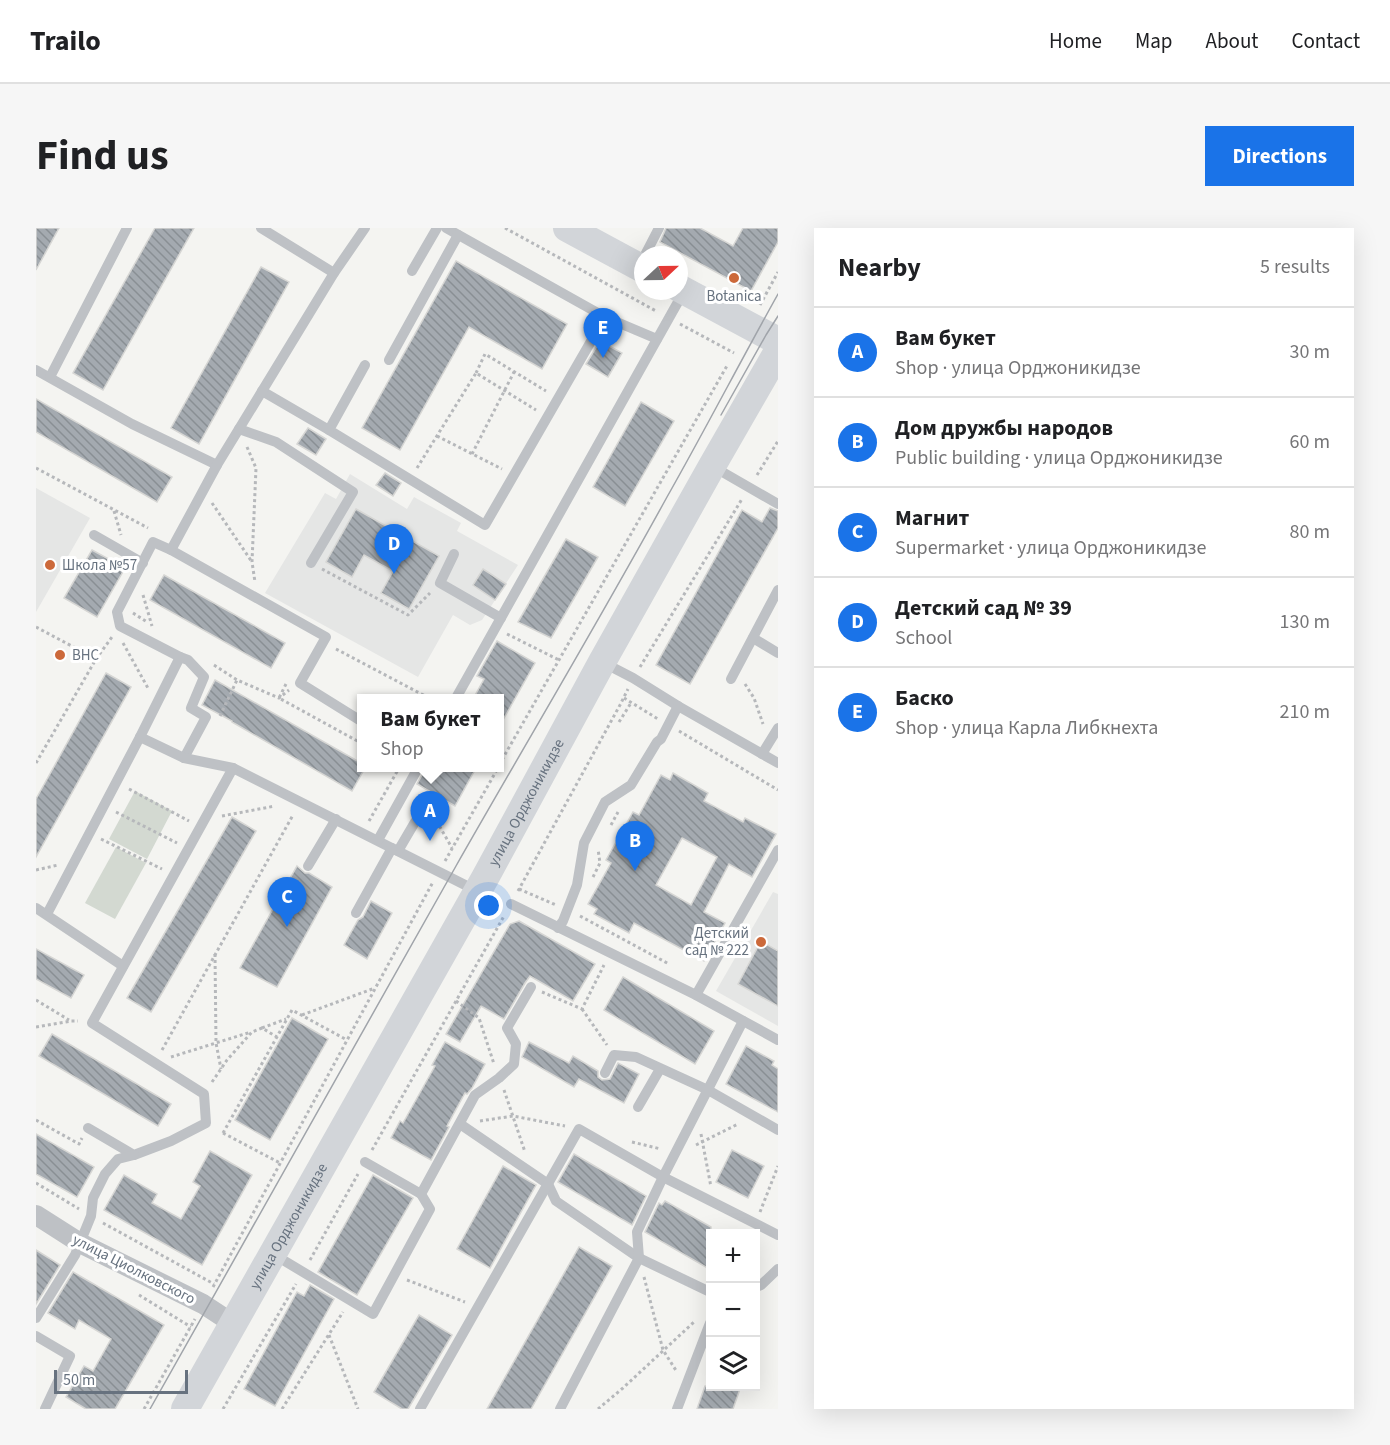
<!DOCTYPE html>
<html lang="en">
<head>
<meta charset="utf-8">
<style>
  :root { --surface:#fff; --page:#f6f6f6; --text:#202124; --muted:#757577; --line:#e0e0e0; --accent:#1a73e8 }
  body { margin:0; font-family:"Source Sans 3",sans-serif; background:var(--page); color:var(--text) }
  .controls { position:absolute; right:18px; bottom:18px; display:grid; overflow:hidden; border-radius:0px; box-shadow:0 6px 24px #0002 }
  .controls button { width:54px; height:54px; display:grid; place-items:center; padding:0; border:0; border-bottom:2px solid var(--line); background:var(--surface); color:var(--text); font:30px sans-serif }
  .compass { position:absolute; left:598px; top:18px; width:54px; height:54px; border-radius:50%; background:var(--surface); box-shadow:0 6px 24px #0002; rotate:68deg }
  .scale { position:absolute; left:18px; bottom:15px; width:134px; box-sizing:border-box; padding-left:6px; border:3px solid #67727f; border-top:0; font-size:16px; line-height:21px; white-space:nowrap; color:#67727f; -webkit-text-stroke:4px #fff; paint-order:stroke }
  .you { position:absolute; left:453px; top:678px; width:21px; height:21px; margin:-15px; border:4px solid #fff; border-radius:50%; background:#1a73e8; box-shadow:0 0 0 9px #1a73e833 }
  .badge { display:grid; place-items:center; width:39px; height:39px; border-radius:50%; background:var(--accent); color:#fff; font-size:20px; font-weight:700 }
  .pin { position:absolute; translate:-50% -50px; filter:drop-shadow(0 2px 3px #0008) }
  .pin::after { content:''; position:absolute; top:32px; width:21px; height:18px; background:inherit; clip-path:polygon(0 0,100% 0,50% 100%) }
  .popup { position:absolute; left:321px; top:466px; width:147px; height:78px; box-sizing:border-box; display:grid; place-content:center; border-radius:0px; background:var(--surface); filter:drop-shadow(0 2px 4px #0005); font-size:20px; white-space:nowrap; color:var(--muted) }
  .popup b { font-size:22px; color:var(--text) }
  .popup::after { content:''; position:absolute; left:50%; top:100%; margin-left:-12px; border:12px solid transparent; border-top-color:var(--surface) }
  .list { margin:0; padding:0; list-style:none }
  h2 { display:flex; justify-content:space-between; align-items:center; height:78px; margin:0; padding:0 24px; font-size:26px }
  h2 small { font-size:20px; font-weight:400; color:var(--muted) }
  .list li { display:grid; grid-template-columns:39px 1fr auto; gap:18px; align-items:center; box-sizing:border-box; height:90px; padding:0 24px; border-top:2px solid var(--line) }
  .list b { display:block; font-size:22px; white-space:nowrap }
  .list p { margin:0; font-size:20px; white-space:nowrap; color:var(--muted) }
  .list em { font-size:20px; font-style:normal; color:var(--muted) }
  .icon { flex:none; width:33px; height:33px; fill:none; stroke:currentColor; stroke-width:2; stroke-linecap:round; stroke-linejoin:round }
  .map { position:relative; flex:none; width:742px; height:1181px; overflow:hidden; border-radius:0px }
  header { display:flex; align-items:center; gap:36px; box-sizing:border-box; height:84px; padding:0 30px; background:var(--surface); border-bottom:2px solid var(--line) }
  header strong { font-size:28px }
  nav { display:flex; gap:33px; margin-inline-start:auto; font-size:21px }
  .intro { display:flex; align-items:center; justify-content:space-between; box-sizing:border-box; height:144px; padding:0 36px }
  h1 { margin:0; font-size:42px }
  .button { padding:15px 27px; border-radius:0px; background:var(--accent); color:#fff; font-size:21px; font-weight:700 }
  main { display:flex; gap:36px; padding:0 36px }
  aside { flex:1; background:var(--surface); border-radius:0px; box-shadow:0 6px 24px #0002 }
  .map>svg:first-child { display:block }
  .built { fill:#e5e6e5 }
  .park { fill:#d3d9d1 }
  .building { fill:url(#building-back-hatch); stroke:#d6d6d4; stroke-width:1.5; fill-rule:evenodd }
  .lines { fill:none; stroke-linecap:round; stroke-linejoin:round }
  .path { stroke:#b6b8bb; stroke-width:3; stroke-dasharray:3 3; stroke-linecap:butt }
  .lane { stroke:#bec1c5; stroke-width:10 }
  .street { stroke:#bec1c5; stroke-width:20 }
  .secondary { stroke:#d2d5d9; stroke-width:28 }
  .tram { stroke:#a0a4aa; stroke-width:1.5 }
  .poi-dot { fill:#cc693a; stroke:#fff; stroke-width:2 }
  .labels { text-anchor:middle; stroke-width:6; stroke-linejoin:round; paint-order:stroke }
  .poi-label { font-size:15px; fill:#67727f; stroke:#fff; text-anchor:start }
  .street-label { font-size:15px; fill:#67727f; stroke:#fff }
</style>
</head>
<body>
<header>
<strong>Trailo</strong>
<nav><a>Home</a><a>Map</a><a>About</a><a>Contact</a></nav>
</header>
<div class="intro"><h1>Find us</h1><a class="button">Directions</a></div>
<main>
<div class="map">
<svg width="742" height="1181" viewBox="0 0 742 1181">
  <defs>
    <pattern id="building-back-hatch" width="6" height="6" patternUnits="userSpaceOnUse" patternTransform="scale(1.5)"><rect width="6" height="6" fill="#a4aab0"/><path d="M-1 5l2 2M0 0l6 6M5-1l2 2" fill="none" stroke="#898f94"/></pattern>
  </defs>
  <rect width="100%" height="100%" fill="#f4f4f1"/>
  <g class="built">
    <polygon points="314,246 371,281 378,269 425,295 421,303 482,337 446,392 434,397 417,387 382,449 229,365 289,265 300,271"/>
    <polygon points="0,260 54,290 0,384"/>
    <polygon points="737,664 742,666 742,798 680,763"/>
  </g>
  <g class="park">
    <polygon points="99,563 136,583 111,631 73,611"/>
    <polygon points="80,619 110,635 79,691 49,675"/>
  </g>
  <g class="building">
    <polygon points="0,0 23,0 0,42"/>
    <polygon points="119,0 158,0 67,162 37,145"/>
    <polygon points="630,0 664,0 697,18 707,0 742,0 742,14 715,63 624,14"/>
    <polygon points="420,33 531,96 506,141 433,99 364,222 326,200"/>
    <polygon points="225,39 253,54 163,216 135,200"/>
    <polygon points="564,113 586,125 572,149 550,136"/>
    <polygon points="0,171 136,249 121,274 0,204"/>
    <polygon points="605,174 638,193 589,278 557,259"/>
    <polygon points="272,200 290,211 280,227 261,216"/>
    <polygon points="349,245 365,255 357,268 340,257"/>
    <polygon points="734,280 742,283 742,300 654,456 620,437 706,282 726,294"/>
    <polygon points="320,281 403,328 373,381 345,365 357,343 328,327 316,349 290,334"/>
    <polygon points="530,311 562,329 515,410 482,394"/>
    <polygon points="56,322 89,340 61,389 28,370"/>
    <polygon points="447,341 470,356 459,372 437,357"/>
    <polygon points="128,347 249,415 235,440 114,372"/>
    <polygon points="461,413 499,435 463,499 463,471 437,471 448,451 441,448"/>
    <polygon points="70,445 95,459 0,629 0,571"/>
    <polygon points="179,452 325,535 325,540 329,540 316,563 196,494 196,493 166,477"/>
    <polygon points="390,540 440,540 419,578 381,556"/>
    <path d="M637,545L672,565L668,573L707,594L709,590L740,606L716,649L693,636L668,684L689,695L668,733L598,695L593,705L558,686L561,681L552,676L575,635L570,632L597,584L603,587L625,547L634,552ZM646,610L681,629L655,677L620,657Z"/>
    <polygon points="196,589 220,603 115,784 91,770"/>
    <polygon points="261,638 269,645 273,645 296,659 241,759 204,740"/>
    <polygon points="335,673 356,685 331,731 308,717 322,692 327,689"/>
    <polygon points="483,693 559,736 537,773 494,748 489,755 468,791 445,778 424,814 410,806 474,696"/>
    <polygon points="725,713 742,723 742,778 702,756"/>
    <polygon points="0,721 48,747 35,770 0,751"/>
    <polygon points="587,749 678,803 659,836 568,782"/>
    <polygon points="256,790 292,811 234,912 199,892"/>
    <polygon points="16,806 135,876 122,898 3,828"/>
    <polygon points="409,814 449,836 436,860 431,866 429,865 411,898 413,899 395,932 355,910 364,893 367,895 399,838 396,837"/>
    <polygon points="493,814 533,835 537,828 562,843 562,849 566,852 574,851 582,835 603,846 588,875 543,851 538,859 486,829"/>
    <polygon points="710,818 738,833 736,837 742,841 742,884 690,856"/>
    <polygon points="0,906 58,939 41,969 0,946"/>
    <polygon points="696,922 728,938 712,970 680,954"/>
    <polygon points="174,923 216,947 166,1037 68,982 88,947 121,966 116,975 145,991 164,958 157,954"/>
    <polygon points="538,926 610,968 596,997 522,954"/>
    <polygon points="467,938 500,957 454,1040 421,1021"/>
    <polygon points="337,947 377,970 321,1067 282,1044"/>
    <polygon points="629,973 675,999 675,1042 609,1004 623,975 626,977"/>
    <polygon points="543,1019 576,1038 495,1181 451,1181"/>
    <polygon points="0,1022 24,1037 0,1076"/>
    <polygon points="37,1044 128,1097 79,1181 50,1181 30,1169 48,1138 57,1143 75,1111 43,1092 39,1101 12,1085"/>
    <polygon points="274,1057 298,1071 239,1178 208,1161 261,1064 268,1068"/>
    <polygon points="383,1087 416,1107 372,1181 366,1181 338,1164"/>
    <polygon points="669,1158 705,1158 697,1181 661,1181"/>
  </g>
  <g class="lines">
    <g class="path">
      <polyline points="469,0 620,83"/>
      <polyline points="724,77 742,44"/>
      <polyline points="644,96 698,125"/>
      <polyline points="440,145 449,126 510,163"/>
      <polyline points="401,208 466,241"/>
      <polyline points="211,219 220,240 216,334 219,354"/>
      <polyline points="436,226 478,144"/>
      <polyline points="0,240 112,300"/>
      <polyline points="381,240 440,145 500,182"/>
      <polyline points="721,247 742,213"/>
      <polyline points="176,275 216,334"/>
      <polyline points="78,283 85,307"/>
      <polyline points="286,341 372,387 394,365"/>
      <polyline points="107,367 116,398"/>
      <polyline points="97,385 111,394"/>
      <polyline points="0,399 60,431"/>
      <polyline points="471,406 523,432"/>
      <polyline points="87,415 113,462"/>
      <polyline points="300,421 393,470"/>
      <polyline points="178,437 201,452 243,470 253,462"/>
      <polyline points="604,439 706,271"/>
      <polyline points="250,456 243,470 325,515"/>
      <polyline points="709,456 718,470 727,496"/>
      <polyline points="588,470 622,491"/>
      <polyline points="184,488 201,452"/>
      <polyline points="583,494 595,475"/>
      <polyline points="643,503 742,562"/>
      <polyline points="0,535 60,431 76,409"/>
      <polyline points="463,537 692,136"/>
      <polyline points="93,561 153,593"/>
      <polyline points="379,573 396,585 416,620"/>
      <polyline points="80,584 141,615"/>
      <polyline points="186,588 239,578"/>
      <polyline points="333,593 363,540"/>
      <polyline points="575,597 582,584"/>
      <polyline points="65,611 126,641"/>
      <polyline points="409,633 462,540"/>
      <polyline points="0,642 22,637"/>
      <polyline points="557,649 564,635 562,621"/>
      <polyline points="483,661 520,677"/>
      <polyline points="482,663 584,477 592,461"/>
      <polyline points="544,688 633,736"/>
      <polyline points="179,726 180,815 185,841"/>
      <polyline points="506,764 546,781 568,737"/>
      <polyline points="0,772 33,792"/>
      <polyline points="420,773 443,790 458,836"/>
      <polyline points="546,781 571,817"/>
      <polyline points="266,787 339,760"/>
      <polyline points="0,799 35,793 42,793"/>
      <polyline points="226,800 250,791"/>
      <polyline points="126,822 257,587"/>
      <polyline points="135,829 215,804"/>
      <polyline points="176,854 191,832 216,804 226,800 241,809"/>
      <polyline points="468,862 489,924"/>
      <polyline points="0,892 43,916 46,910"/>
      <polyline points="444,893 477,888 529,898"/>
      <polyline points="187,905 256,782 311,812"/>
      <polyline points="187,905 244,935"/>
      <polyline points="665,906 675,959"/>
      <polyline points="596,914 625,921"/>
      <polyline points="660,917 702,896"/>
      <polyline points="336,922 468,688"/>
      <polyline points="0,955 43,981"/>
      <polyline points="724,984 742,938"/>
      <polyline points="67,995 178,1056"/>
      <polyline points="274,1032 322,946"/>
      <polyline points="608,1049 627,1122 641,1144"/>
      <polyline points="371,1052 429,1074"/>
      <polyline points="177,1059 397,654"/>
      <polyline points="103,1067 155,1099"/>
      <polyline points="293,1107 322,1181"/>
      <polyline points="108,1181 159,1091"/>
      <polyline points="187,1181 260,1056"/>
      <polyline points="246,1181 307,1084"/>
      <polyline points="562,1181 587,1160 658,1094"/>
    </g>
    <g class="lane">
      <polyline points="225,0 298,45"/>
      <polyline points="410,0 569,89 621,111"/>
      <polyline points="609,27 623,0"/>
      <polyline points="376,43 401,0"/>
      <polyline points="353,132 422,7"/>
      <polyline points="329,137 293,202 449,297 569,89"/>
      <polyline points="0,142 96,196 181,237"/>
      <polyline points="14,149 91,0"/>
      <polyline points="226,163 293,202"/>
      <polyline points="203,201 240,214 317,264 275,335"/>
      <polyline points="676,238 742,276"/>
      <polyline points="58,307 107,335"/>
      <polyline points="418,326 404,355 465,390"/>
      <polyline points="717,410 742,425"/>
      <polyline points="144,429 152,432 168,449 155,480 170,489 148,530"/>
      <polyline points="568,435 597,450 642,478 742,535"/>
      <polyline points="695,451 742,362"/>
      <polyline points="420,470 647,65"/>
      <polyline points="325,493 264,455 290,409 135,322 181,237 298,45 329,0"/>
      <polyline points="104,509 148,530 197,540 441,663"/>
      <polyline points="726,526 742,500"/>
      <polyline points="342,612 382,540"/>
      <polyline points="362,623 379,594"/>
      <polyline points="272,638 300,591"/>
      <polyline points="475,676 660,767 742,812"/>
      <polyline points="0,680 87,738"/>
      <polyline points="320,685 356,620"/>
      <polyline points="11,686 104,509 144,429 84,398 81,384 117,314 135,322"/>
      <polyline points="522,700 527,693 541,657 548,615 569,574 595,557 621,514 625,511 642,478"/>
      <polyline points="660,767 742,622"/>
      <polyline points="569,845 578,827 600,829 672,862 742,902"/>
      <polyline points="602,879 624,841"/>
      <polyline points="424,896 512,956 520,973 603,1030 674,1064"/>
      <polyline points="52,900 98,927 135,913 170,895 168,866 56,795 197,540"/>
      <polyline points="329,934 385,966"/>
      <polyline points="237,1026 337,1086 394,981 385,966 439,867 463,850 478,836 480,816 471,800 495,759"/>
      <polyline points="720,1059 725,1057 742,1041"/>
      <polyline points="0,1090 39,1027 55,988 57,970 69,946 82,931 98,927"/>
      <polyline points="0,1108 34,1128 9,1181"/>
      <polyline points="384,1181 543,901 627,949 742,1007"/>
      <polyline points="524,1181 603,1030 601,1004 627,949 707,793"/>
      <polyline points="641,1181 674,1095"/>
    </g>
    <polyline class="street" points="0,987 44,1015 167,1076 196,1095"/>
    <g class="secondary">
      <polyline points="531,0 607,41"/>
      <polyline points="643,60 742,113"/>
      <path id="s1" d="M149,1181L449,650L566,434L676,238L742,123"/>
    </g>
    <g class="tram">
      <polyline points="685,187 730,107 742,88"/>
      <path d="M114,1181C217,1000 317,818 420,638C490,515 563,393 631,269C669,202 704,134 742,66"/>
    </g>
  </g>
  <g class="poi-dot">
    <circle cx="698" cy="50" r="6"/>
    <circle cx="14" cy="337" r="6"/>
    <circle cx="24" cy="427" r="6"/>
    <circle cx="725" cy="714" r="6"/>
  </g>
  <g class="labels">
    <g class="poi-label">
      <text x="698" y="73" text-anchor="middle">Botanica</text>
      <text x="26" y="342">Школа №57</text>
      <text x="36" y="432">ВНС</text>
      <text x="713" y="710" text-anchor="end">Детский<tspan x="713" dy="17">сад № 222</tspan></text>
    </g>
    <g class="street-label">
      <text dy="5" stroke="none"><textPath href="#s1" startOffset="696">улица Орджоникидзе</textPath></text>
      <text dy="5" stroke="none"><textPath href="#s1" startOffset="210">улица Орджоникидзе</textPath></text>
      <text transform="translate(98 1041) rotate(27)" y="5">улица Циолковского</text>
    </g>
  </g>
</svg>
<div class="controls">
<button>+</button>
<button>−</button>
<button><svg class="icon" aria-label="layers" viewBox="0 0 24 24"><path d="M12 4l9 5-9 5-9-5zM3 14l9 5 9-5"/></svg></button>
</div>
<svg class="compass" viewBox="-18 -18 36 36"><path d="M0-13l5 13h-10z" fill="#e53935"/><path d="M0 13l5-13h-10z" fill="#757577"/></svg>
<div class="scale">50 m</div>
<div class="you"></div>
<div class="pin badge" style="left:394px;top:613px">A</div>
<div class="popup"><b>Вам букет</b>Shop</div>
<div class="pin badge" style="left:599px;top:643px">B</div>
<div class="pin badge" style="left:251px;top:699px">C</div>
<div class="pin badge" style="left:358px;top:346px">D</div>
<div class="pin badge" style="left:567px;top:130px">E</div>
</div>
<aside>
<h2>Nearby<small>5 results</small></h2>
<ul class="list">
<li><span class="badge">A</span><div><b>Вам букет</b><p>Shop · улица Орджоникидзе</p></div><em>30 m</em></li>
<li><span class="badge">B</span><div><b>Дом дружбы народов</b><p>Public building · улица Орджоникидзе</p></div><em>60 m</em></li>
<li><span class="badge">C</span><div><b>Магнит</b><p>Supermarket · улица Орджоникидзе</p></div><em>80 m</em></li>
<li><span class="badge">D</span><div><b>Детский сад № 39</b><p>School</p></div><em>130 m</em></li>
<li><span class="badge">E</span><div><b>Баско</b><p>Shop · улица Карла Либкнехта</p></div><em>210 m</em></li>
</ul>
</aside>
</main>
</body>
</html>
